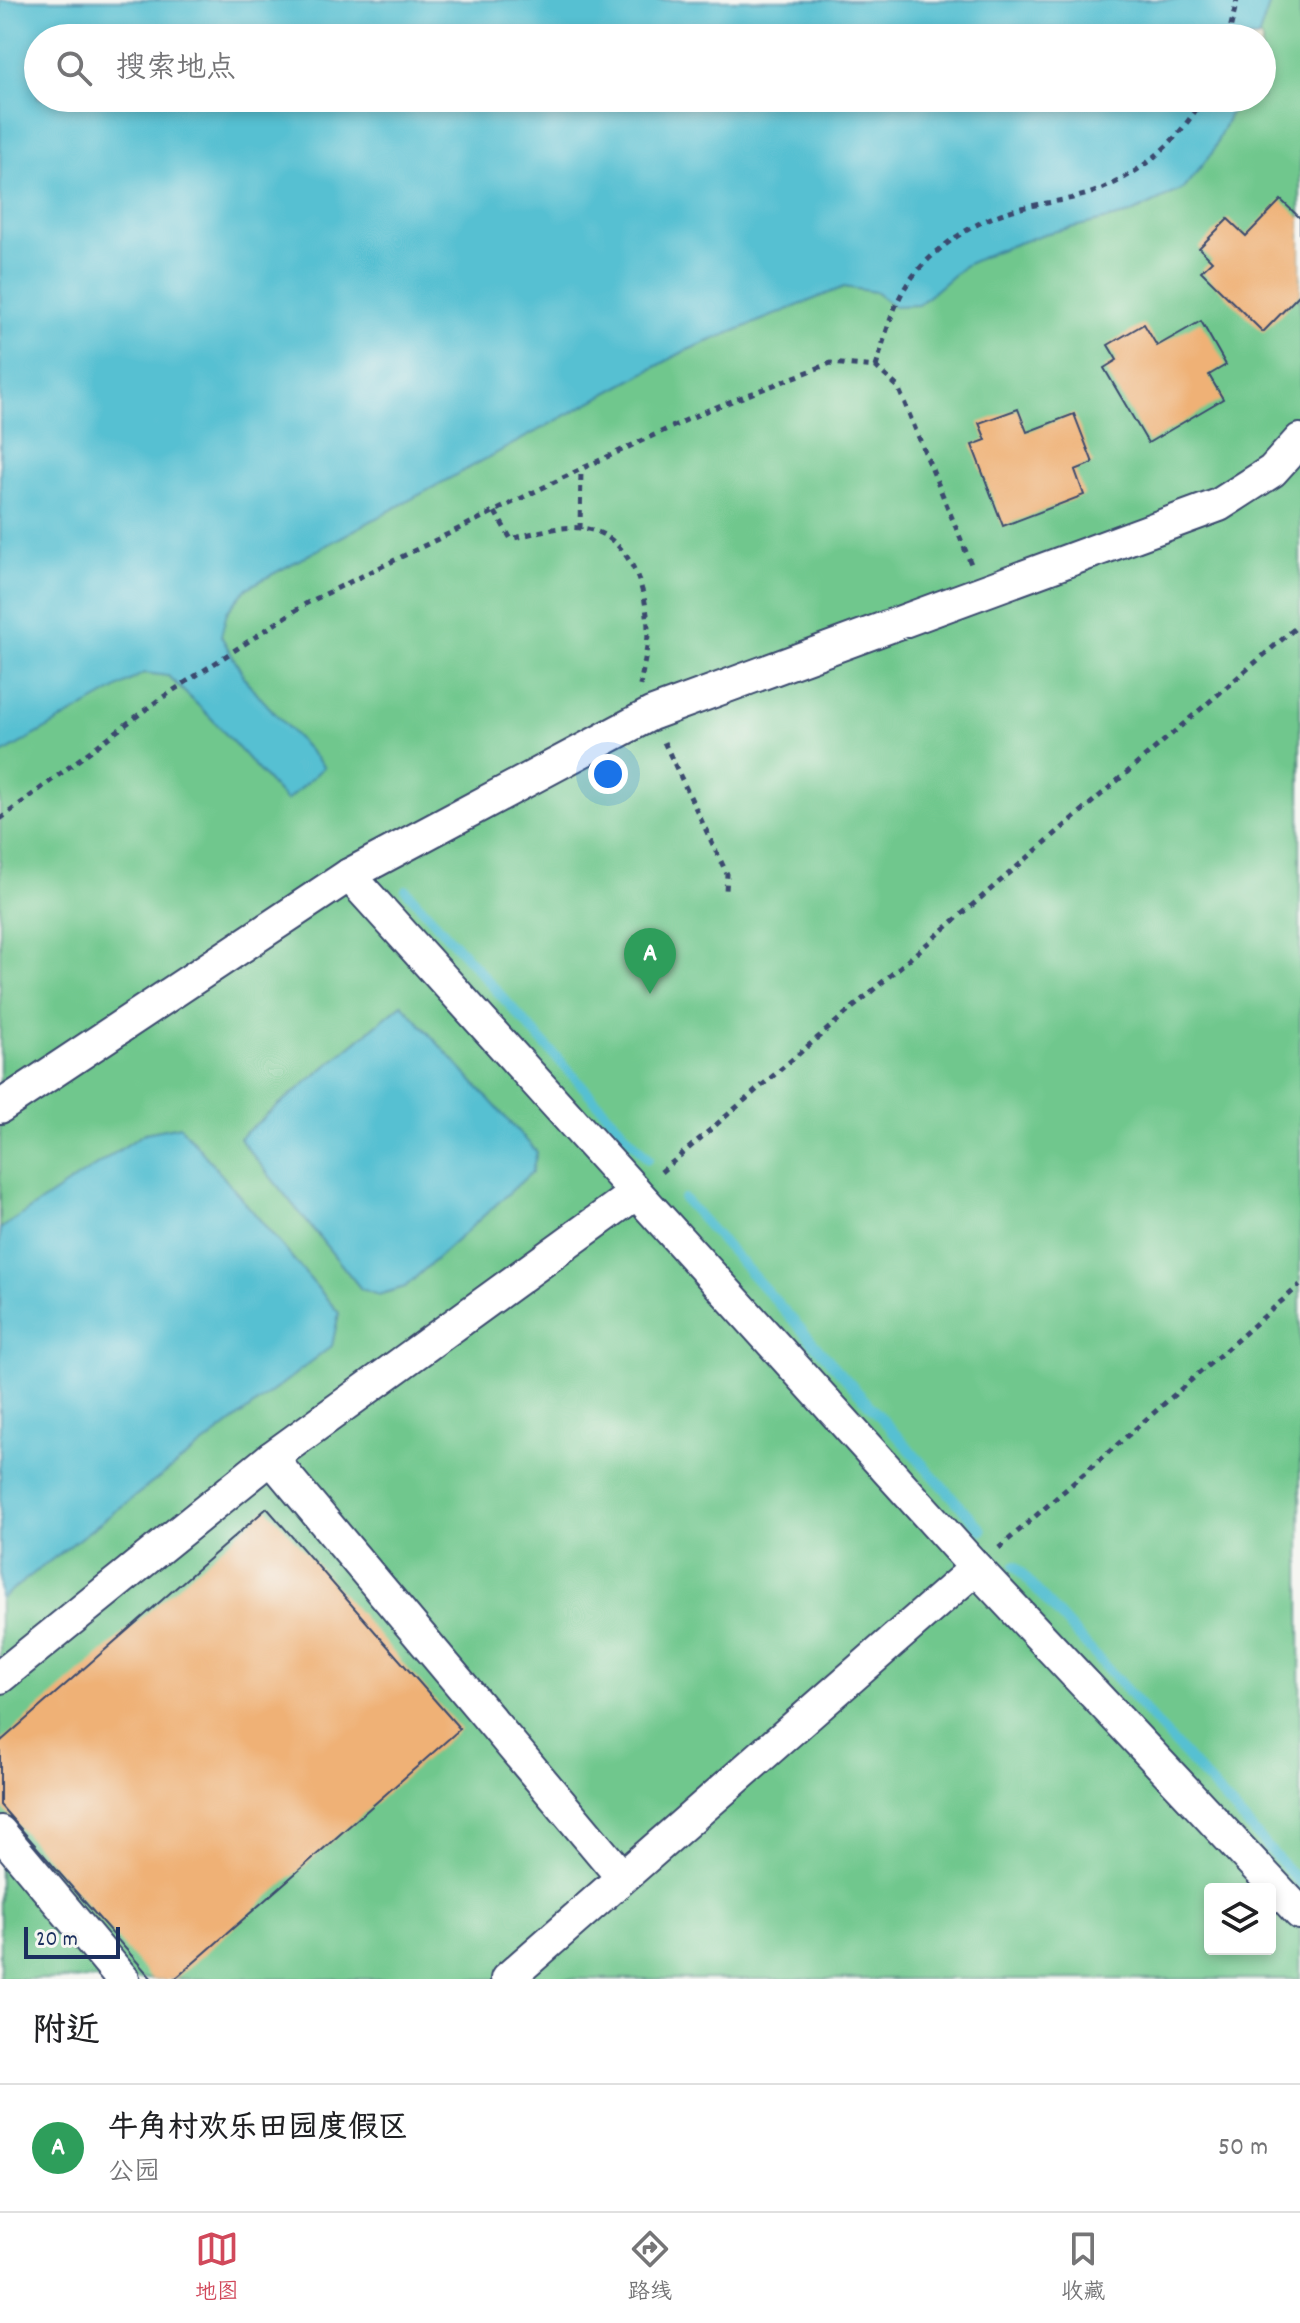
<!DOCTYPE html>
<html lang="zh">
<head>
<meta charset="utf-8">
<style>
  :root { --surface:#fff; --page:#f6f6f6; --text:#202124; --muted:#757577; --line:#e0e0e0; --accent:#d1495b }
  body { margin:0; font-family:Dekko,"LXGW WenKai TC",sans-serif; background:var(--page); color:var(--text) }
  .controls { position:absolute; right:24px; bottom:24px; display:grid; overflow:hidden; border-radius:8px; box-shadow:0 4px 12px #0003 }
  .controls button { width:72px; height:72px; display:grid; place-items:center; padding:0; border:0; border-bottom:2px solid var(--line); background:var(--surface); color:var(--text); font:40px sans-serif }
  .scale { position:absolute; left:24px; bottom:20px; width:96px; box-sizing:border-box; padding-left:8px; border:4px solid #1b2f5e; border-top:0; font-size:22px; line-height:28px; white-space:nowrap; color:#1b2f5e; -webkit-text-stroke:6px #f6f6f2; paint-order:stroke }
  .you { position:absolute; left:608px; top:774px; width:28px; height:28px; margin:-20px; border:6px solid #fff; border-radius:50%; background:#1a73e8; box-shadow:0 0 0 12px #1a73e833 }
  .badge { display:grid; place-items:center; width:52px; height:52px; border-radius:50%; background:var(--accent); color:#fff; font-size:26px; font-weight:700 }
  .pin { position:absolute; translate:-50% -66px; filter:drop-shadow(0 2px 4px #0008) }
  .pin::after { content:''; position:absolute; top:42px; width:28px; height:24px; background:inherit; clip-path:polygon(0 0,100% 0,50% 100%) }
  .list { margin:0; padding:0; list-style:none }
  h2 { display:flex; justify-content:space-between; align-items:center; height:104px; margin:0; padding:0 32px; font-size:34px }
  h2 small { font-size:26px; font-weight:400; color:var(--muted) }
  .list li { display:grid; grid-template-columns:52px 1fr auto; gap:24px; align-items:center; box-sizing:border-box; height:128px; padding:0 32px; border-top:2px solid var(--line) }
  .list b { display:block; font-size:30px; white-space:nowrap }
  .list p { margin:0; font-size:26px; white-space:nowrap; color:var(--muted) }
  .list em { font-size:26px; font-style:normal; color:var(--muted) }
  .icon { flex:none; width:44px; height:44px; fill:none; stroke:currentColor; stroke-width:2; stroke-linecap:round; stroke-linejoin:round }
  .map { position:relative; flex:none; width:1300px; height:1979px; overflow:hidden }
  .search { position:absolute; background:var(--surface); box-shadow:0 4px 12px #0003; left:24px; right:24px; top:24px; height:88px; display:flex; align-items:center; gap:20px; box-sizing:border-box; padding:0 28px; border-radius:44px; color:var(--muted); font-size:30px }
  .sheet { height:232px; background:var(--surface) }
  nav { display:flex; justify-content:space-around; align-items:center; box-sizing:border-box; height:112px; border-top:2px solid var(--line); background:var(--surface); font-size:22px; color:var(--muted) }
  nav a { display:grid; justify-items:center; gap:4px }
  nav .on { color:var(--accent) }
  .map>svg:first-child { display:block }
  .green { fill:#70c78d; stroke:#467b76; stroke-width:2; fill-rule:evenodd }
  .water { fill:#56c0d2; stroke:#387898; stroke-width:2 }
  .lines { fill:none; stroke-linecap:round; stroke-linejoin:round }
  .stream { stroke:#56c0d2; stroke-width:10 }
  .building { fill:#efb176 }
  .minor-casing { stroke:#3a4a6e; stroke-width:36 }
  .path { stroke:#3a4a6e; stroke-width:5; stroke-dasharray:6 6; stroke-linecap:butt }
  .minor { stroke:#fff; stroke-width:32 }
</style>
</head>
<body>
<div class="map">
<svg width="1300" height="1979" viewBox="0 0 1300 1979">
  <rect width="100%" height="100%" fill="#f6f6f2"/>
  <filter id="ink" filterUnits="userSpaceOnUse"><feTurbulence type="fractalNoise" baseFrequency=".0125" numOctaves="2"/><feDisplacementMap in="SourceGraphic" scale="16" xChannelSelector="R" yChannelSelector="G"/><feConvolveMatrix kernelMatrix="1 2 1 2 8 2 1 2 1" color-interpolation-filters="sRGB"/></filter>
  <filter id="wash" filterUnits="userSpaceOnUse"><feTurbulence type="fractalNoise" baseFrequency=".006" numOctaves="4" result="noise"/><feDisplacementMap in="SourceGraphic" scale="32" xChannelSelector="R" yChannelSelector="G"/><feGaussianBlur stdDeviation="1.8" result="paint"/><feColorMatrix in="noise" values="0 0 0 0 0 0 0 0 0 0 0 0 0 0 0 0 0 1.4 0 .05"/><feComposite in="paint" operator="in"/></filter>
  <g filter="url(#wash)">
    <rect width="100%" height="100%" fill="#ede6cc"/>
    <path class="green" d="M0,0H1300V1979H0ZM38,38H1262V98H38ZM1210,1889H1270V1949H1210Z"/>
    <g class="water">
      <polygon points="0,0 1271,0 1258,38 38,38 38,98 1237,98 1212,153 1183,189 1130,214 1044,234 996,251 965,265 918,305 894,306 875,292 844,287 685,351 247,588 227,612 221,636 249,685 324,767 286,801 212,719 168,676 144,673 0,755"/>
      <polygon points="402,1004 537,1152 532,1172 405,1287 378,1295 361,1289 239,1138"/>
      <polygon points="180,1126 339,1313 332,1346 0,1599 0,1229 145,1133"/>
    </g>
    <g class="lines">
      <g class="stream">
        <polyline points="406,890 648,1159"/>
        <polyline points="684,1199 982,1530"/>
        <polyline points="1015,1566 1300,1883"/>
      </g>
    </g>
    <g id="blocks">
      <g class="building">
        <polygon points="1281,200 1300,218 1300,294 1263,332 1201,271 1212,261 1199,248 1228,219 1246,236"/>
        <polygon points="1201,321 1226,365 1209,375 1223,399 1148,443 1104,368 1117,360 1108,345 1144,324 1157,346"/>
        <polygon points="1018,409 1027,432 1074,414 1093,463 1075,470 1084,495 1003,526 972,445 986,440 979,423"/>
        <polygon points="267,1508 460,1729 175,1979 152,1979 0,1805 0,1742"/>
      </g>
    </g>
  </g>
  <g filter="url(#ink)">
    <use href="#blocks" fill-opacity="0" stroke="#3a4a6e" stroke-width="2"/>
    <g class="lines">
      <defs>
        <g id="minor">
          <polyline points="349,875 976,1568 1300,1913"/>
          <polyline points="0,1107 349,875 651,714 1219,505 1272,471 1300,440"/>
          <polyline points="271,1458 622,1877"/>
          <polyline points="0,1677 271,1458 636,1193"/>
          <polyline points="0,1832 123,1979"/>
          <polyline points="507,1979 976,1568"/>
        </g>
      </defs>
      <use href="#minor" class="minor-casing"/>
      <g class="path">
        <polyline points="1228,38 1237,0"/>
        <path d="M876,367C884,340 891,310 906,286C930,249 978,218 1021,208C1048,202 1074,200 1099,190C1145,171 1179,140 1203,98"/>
        <path d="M495,512L511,539C538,532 574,520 602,534C634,550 648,597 648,631C648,649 643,668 640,686"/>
        <polyline points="580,529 581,469"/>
        <polyline points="664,742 727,874 726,891"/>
        <polyline points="0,819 157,701 307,603 581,469 706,411 831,363 876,367 898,387 971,564"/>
        <polyline points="661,1172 1300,624"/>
        <polyline points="999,1548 1300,1285"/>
      </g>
      <use href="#minor" class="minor"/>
    </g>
  </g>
</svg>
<div class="controls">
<button><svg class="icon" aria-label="layers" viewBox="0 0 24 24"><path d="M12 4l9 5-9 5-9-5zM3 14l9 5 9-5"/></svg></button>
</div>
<div class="scale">20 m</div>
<div class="you"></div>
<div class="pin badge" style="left:650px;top:994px;background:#2e9e5b">A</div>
<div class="search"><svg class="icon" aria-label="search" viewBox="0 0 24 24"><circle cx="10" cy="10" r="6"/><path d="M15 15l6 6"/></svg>搜索地点</div>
</div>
<section class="sheet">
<h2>附近<small></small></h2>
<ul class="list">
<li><span class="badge" style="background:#2e9e5b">A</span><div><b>牛角村欢乐田园度假区</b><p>公园</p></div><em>50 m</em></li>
</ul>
</section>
<nav>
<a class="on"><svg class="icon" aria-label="map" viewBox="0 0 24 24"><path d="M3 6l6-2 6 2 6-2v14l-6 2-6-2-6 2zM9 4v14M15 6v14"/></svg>地图</a>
<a><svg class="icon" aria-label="directions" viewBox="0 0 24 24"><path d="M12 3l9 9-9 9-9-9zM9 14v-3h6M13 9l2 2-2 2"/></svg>路线</a>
<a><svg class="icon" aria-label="saved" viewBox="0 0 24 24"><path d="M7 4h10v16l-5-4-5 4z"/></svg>收藏</a>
</nav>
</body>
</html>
